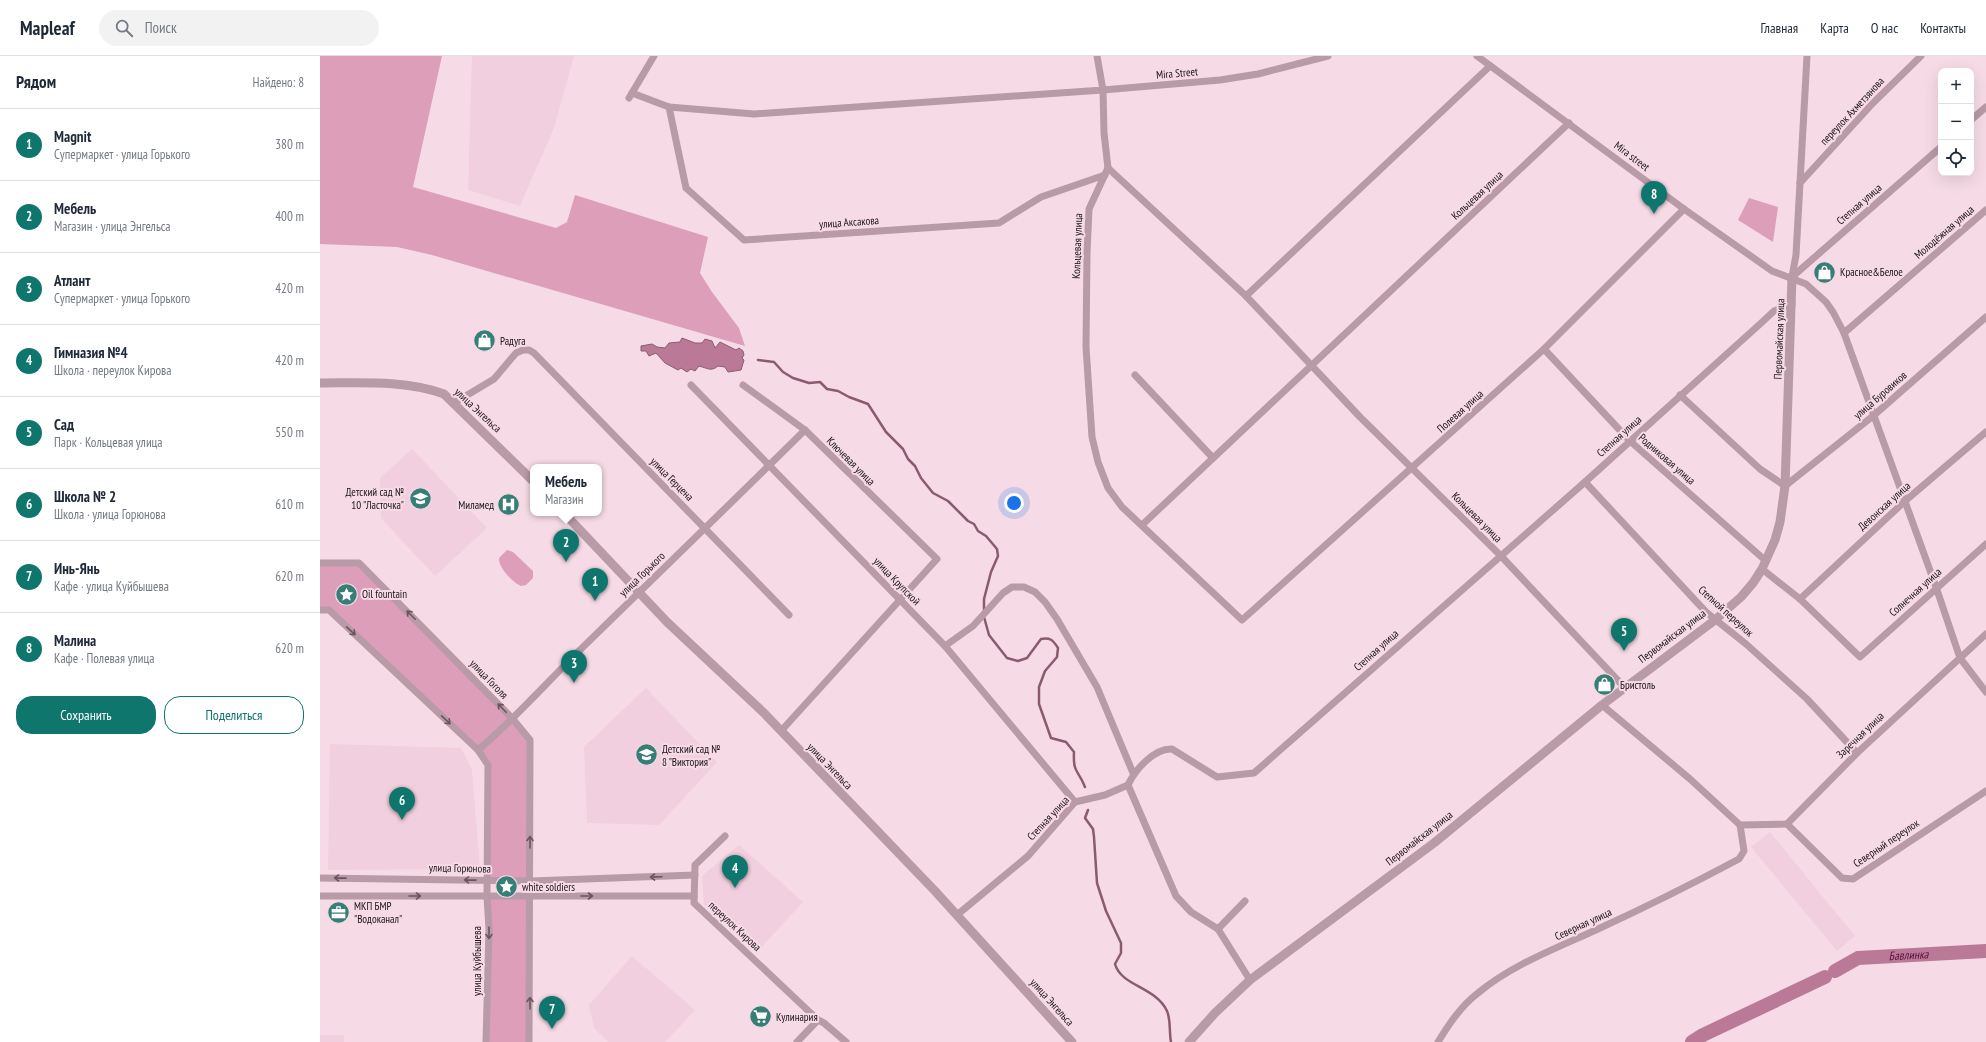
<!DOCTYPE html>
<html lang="ru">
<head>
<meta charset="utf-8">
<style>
  :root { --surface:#fff; --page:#f2f2f3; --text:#1f2937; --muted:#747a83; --line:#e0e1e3; --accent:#0f766e }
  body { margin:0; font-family:"PT Sans Narrow",sans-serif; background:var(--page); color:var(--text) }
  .controls { position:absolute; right:12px; top:12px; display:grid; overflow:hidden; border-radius:8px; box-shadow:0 4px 16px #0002 }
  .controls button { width:36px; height:36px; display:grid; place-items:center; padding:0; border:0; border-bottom:1px solid var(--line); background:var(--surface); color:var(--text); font:20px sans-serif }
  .you { position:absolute; left:694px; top:447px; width:14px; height:14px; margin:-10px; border:3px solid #fff; border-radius:50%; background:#1a73e8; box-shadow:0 0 0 6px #1a73e833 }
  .badge { display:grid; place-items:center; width:26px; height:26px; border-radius:50%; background:var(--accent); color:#fff; font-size:13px; font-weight:700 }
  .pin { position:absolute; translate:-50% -33px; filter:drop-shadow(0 1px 2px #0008) }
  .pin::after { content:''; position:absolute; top:21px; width:14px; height:12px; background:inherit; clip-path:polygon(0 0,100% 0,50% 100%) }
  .popup { position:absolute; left:210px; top:408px; width:72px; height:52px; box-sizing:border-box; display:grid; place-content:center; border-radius:8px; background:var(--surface); filter:drop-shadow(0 1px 3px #0005); font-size:13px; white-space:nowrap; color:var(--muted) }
  .popup b { font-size:15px; color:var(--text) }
  .popup::after { content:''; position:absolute; left:50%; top:100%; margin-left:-8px; border:8px solid transparent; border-top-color:var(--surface) }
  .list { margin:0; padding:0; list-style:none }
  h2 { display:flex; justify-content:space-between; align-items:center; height:52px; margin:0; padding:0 16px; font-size:17px }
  h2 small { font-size:13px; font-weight:400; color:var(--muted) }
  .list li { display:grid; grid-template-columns:26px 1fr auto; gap:12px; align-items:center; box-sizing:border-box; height:72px; padding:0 16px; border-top:1px solid var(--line) }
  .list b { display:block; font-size:15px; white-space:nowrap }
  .list p { margin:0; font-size:13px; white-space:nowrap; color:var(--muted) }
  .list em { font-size:13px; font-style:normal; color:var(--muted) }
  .actions { display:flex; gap:8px; padding:12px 16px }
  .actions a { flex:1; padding:9px 0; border:1px solid var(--accent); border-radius:16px; text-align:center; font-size:14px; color:var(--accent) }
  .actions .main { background:var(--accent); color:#fff }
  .icon { flex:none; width:22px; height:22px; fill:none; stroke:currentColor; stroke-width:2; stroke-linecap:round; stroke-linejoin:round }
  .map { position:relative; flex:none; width:1666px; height:986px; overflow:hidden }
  header { display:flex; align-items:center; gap:24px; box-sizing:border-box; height:56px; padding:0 20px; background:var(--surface); border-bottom:1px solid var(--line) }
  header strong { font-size:19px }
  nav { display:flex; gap:22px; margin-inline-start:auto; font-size:14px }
  .search { width:280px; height:36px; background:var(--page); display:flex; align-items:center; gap:10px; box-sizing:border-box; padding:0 14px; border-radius:22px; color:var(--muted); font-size:15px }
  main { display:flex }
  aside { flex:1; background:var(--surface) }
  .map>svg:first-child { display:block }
  .built { fill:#f2cfde }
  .green { fill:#dd9eba }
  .water { fill:#ba7a97; stroke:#8a5b70 }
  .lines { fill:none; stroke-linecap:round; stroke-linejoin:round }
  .stream { stroke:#8a5b70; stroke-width:2.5 }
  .river { stroke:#ba7a97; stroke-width:14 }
  .minor { stroke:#b99aa7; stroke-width:7 }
  .tertiary { stroke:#b99aa7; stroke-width:9 }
  .oneway { stroke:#6a565e }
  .labels { text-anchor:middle; stroke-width:4; stroke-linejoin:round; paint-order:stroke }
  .street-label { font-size:11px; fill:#1b1216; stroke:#f6dbe6 }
  .poi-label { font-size:11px; fill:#1b1216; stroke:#f6dbe6; text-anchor:start }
  .water-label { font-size:12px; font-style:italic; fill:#5c0c3a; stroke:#f6dbe6 }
</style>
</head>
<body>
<header>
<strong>Mapleaf</strong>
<div class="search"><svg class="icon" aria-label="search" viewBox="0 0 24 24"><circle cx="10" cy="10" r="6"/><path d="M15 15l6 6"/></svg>Поиск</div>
<nav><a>Главная</a><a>Карта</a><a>О нас</a><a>Контакты</a></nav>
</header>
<main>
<aside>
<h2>Рядом<small>Найдено: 8</small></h2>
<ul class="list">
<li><span class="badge">1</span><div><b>Magnit</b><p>Супермаркет · улица Горького</p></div><em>380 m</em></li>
<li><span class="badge">2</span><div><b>Мебель</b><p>Магазин · улица Энгельса</p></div><em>400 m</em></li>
<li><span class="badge">3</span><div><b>Атлант</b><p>Супермаркет · улица Горького</p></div><em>420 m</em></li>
<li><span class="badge">4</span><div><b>Гимназия №4</b><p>Школа · переулок Кирова</p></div><em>420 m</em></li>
<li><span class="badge">5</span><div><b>Сад</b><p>Парк · Кольцевая улица</p></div><em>550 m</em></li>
<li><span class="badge">6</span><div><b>Школа № 2</b><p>Школа · улица Горюнова</p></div><em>610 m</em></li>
<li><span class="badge">7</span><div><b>Инь-Янь</b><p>Кафе · улица Куйбышева</p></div><em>620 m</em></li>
<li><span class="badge">8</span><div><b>Малина</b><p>Кафе · Полевая улица</p></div><em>620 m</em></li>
</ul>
<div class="actions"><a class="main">Сохранить</a><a>Поделиться</a></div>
</aside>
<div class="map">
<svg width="1666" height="986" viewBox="0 0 1666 986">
  <rect width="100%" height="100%" fill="#f6dbe6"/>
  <g class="built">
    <polygon points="152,0 254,0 234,72 200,150 148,134"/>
    <polygon points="92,393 167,472 115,520 61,462 60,422"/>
    <polygon points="326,632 397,706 339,769 267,767 264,691"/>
    <polygon points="10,688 141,692 152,714 160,813 8,814"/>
    <polygon points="1450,776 1535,880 1517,895 1431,791"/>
    <polygon points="419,789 483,846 437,896 384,849 382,820"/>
    <polygon points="312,900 375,954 345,986 288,986 274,972 269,949"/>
    <rect x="0" y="979" width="24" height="7"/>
  </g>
  <g class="green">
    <polygon points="0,0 122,0 93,131 236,172 247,166 255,139 388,181 380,217 392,236 419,272 425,290 112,199 77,191 0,188"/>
    <polygon points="1429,142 1458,151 1453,186 1418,164"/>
    <path d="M187,494L193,496L213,515V522L206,529L201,530C193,527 178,511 179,502Z"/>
    <polygon points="0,507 39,507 210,684 211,825 167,824 168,709 158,694 9,554 0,554"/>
    <polygon points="167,840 210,840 209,986 166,986"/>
  </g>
  <path class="water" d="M362,282L375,287H382L385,283L392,285L395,292L400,286L416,294L419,292L423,295L424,299L422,302L424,304L421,314L408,316L405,311L398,310C391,316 387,312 379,310L375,315L371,313L367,316L361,312L358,314L345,307L336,297L329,300L326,295H321V290L332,288L337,291L345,292L349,287L360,286Z"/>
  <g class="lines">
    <g class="stream">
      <polyline points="438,304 454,306 463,316 473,322 489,327 500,326 507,333 518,335 529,341 548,348 566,376 583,393 588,403 595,410 601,422 613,437 628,445 648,465 654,468 658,475 666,480 677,493 678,500 671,516 664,543 664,556"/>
      <path d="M664,561L669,579L687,602L698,605L707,602L721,583C730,581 733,584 738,592L737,601L725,615L719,631V648L731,682L746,686L754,696C753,718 758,713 765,731"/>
      <path d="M768,754L765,762L773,773L774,781L777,827L786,855L801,887V897L795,908C801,930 836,931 847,955C851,964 849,976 851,986"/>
    </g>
    <g class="river">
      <path id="s1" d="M1515,915L1538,902L1666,895"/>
      <polyline points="1372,986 1383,979 1505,921"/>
    </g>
    <g class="minor">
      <polyline points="1157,0 1364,153 1452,215 1486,228 1506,246 1513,256 1524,277 1616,531 1640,602 1666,636"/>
      <polyline points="312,37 349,51 434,58 783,34 777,0"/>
      <polyline points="309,42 334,0"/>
      <polyline points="349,51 366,132 424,184 679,167 721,141 785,119"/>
      <polyline points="1651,64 1666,51"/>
      <polyline points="788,112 769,153 767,197 766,291 772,381 778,406 788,432 802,451 922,564 1224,293 1364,153"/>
      <polyline points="788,112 926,240 1040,361 1180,499 1305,632"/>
      <polyline points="788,112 784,77 783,34 900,24 938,18 1008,0"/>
      <polyline points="1480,127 1553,47 1601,0"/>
      <polyline points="1472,221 1476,199 1487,0"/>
      <polyline points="1472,221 1621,91"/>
      <polyline points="926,240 1170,10"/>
      <polyline points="1524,277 1666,154"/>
      <polyline points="1224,293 1310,385 1446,505"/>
      <polyline points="815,319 893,402"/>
      <polyline points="371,329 625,590 755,746"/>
      <polyline points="423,329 485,374 617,503 461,675"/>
      <polyline points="1360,339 1440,413 1465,430 1553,360 1666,261"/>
      <polyline points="134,347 174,323 196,297 203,294 209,294 214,297 469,559"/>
      <polyline points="1265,426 1386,556 1426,588 1487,643 1537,697"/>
      <polyline points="822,469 1249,67"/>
      <polyline points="0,507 39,507 192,662 210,684 209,986"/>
      <polyline points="1442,513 1480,543 1540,601 1666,488"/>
      <polyline points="1480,543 1585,445 1666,376"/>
      <polyline points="0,554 9,554 158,694 168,709 167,840 169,873 166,986"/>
      <polyline points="625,590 653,570 683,537 692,531 704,531 715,536 725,546 737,563 777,631 813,717"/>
      <path d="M158,694C195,663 227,626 262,592C336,520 411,447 485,374"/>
      <polyline points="808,729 856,840 871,856 898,873 930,924"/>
      <polyline points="1467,768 1522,822 1533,823 1666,735"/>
      <polyline points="1420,769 1467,768 1537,697 1666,578"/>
      <polyline points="405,780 375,809 374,847 498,964 504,967 526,986"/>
      <polyline points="0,822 211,825 375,819"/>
      <polyline points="0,840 374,840"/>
      <path d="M637,859L708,800L755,746L785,739L808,729C815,714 834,692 852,693L897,721L934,717L1265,426L1440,268L1454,255L1472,248"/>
      <polyline points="898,873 925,845"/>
      <polyline points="477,986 498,964"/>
      <path d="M1118,986C1129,968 1141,950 1158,937C1193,908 1237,892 1278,873C1326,851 1372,828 1419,803L1424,795L1420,769L1370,723L1282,649"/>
    </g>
    <g class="tertiary">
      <path d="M0,327C41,327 85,324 124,338L213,425"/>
      <polyline points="244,457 347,566 444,657 615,835 752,986"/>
      <polyline points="869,986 895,957 930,924 1114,787 1282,649 1395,564 1421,541 1433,527 1442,513 1455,484 1460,466 1465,430 1472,221"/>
    </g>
  </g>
  <defs><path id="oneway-shaft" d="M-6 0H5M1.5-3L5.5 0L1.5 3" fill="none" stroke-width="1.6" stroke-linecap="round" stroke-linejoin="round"/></defs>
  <g class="oneway">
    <use href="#oneway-shaft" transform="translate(91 559) rotate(-135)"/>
    <use href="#oneway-shaft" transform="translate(31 575) rotate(43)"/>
    <use href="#oneway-shaft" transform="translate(182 652) rotate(-134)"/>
    <use href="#oneway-shaft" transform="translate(126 664) rotate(43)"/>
    <use href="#oneway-shaft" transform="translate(210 786) rotate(-90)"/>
    <use href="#oneway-shaft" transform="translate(336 821) rotate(178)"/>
    <use href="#oneway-shaft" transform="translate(20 822) rotate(-179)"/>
    <use href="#oneway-shaft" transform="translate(150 824) rotate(-179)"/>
    <use href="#oneway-shaft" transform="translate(95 840)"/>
    <use href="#oneway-shaft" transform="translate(267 840)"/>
    <use href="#oneway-shaft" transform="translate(169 877) rotate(90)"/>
    <use href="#oneway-shaft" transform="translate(210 947) rotate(-90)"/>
  </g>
  <defs>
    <symbol id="shop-disc" viewBox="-11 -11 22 22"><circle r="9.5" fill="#377e77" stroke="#f6dbe6"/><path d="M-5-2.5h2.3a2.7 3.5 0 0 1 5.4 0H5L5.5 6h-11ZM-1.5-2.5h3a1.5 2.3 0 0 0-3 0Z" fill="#fff"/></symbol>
    <symbol id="school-disc" viewBox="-11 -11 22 22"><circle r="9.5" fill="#377e77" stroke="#f6dbe6"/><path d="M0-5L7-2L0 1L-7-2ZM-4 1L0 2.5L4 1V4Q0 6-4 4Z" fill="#fff"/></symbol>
    <symbol id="hospital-disc" viewBox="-11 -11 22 22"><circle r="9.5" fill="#377e77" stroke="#f6dbe6"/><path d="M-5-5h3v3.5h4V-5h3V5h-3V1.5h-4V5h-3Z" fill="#fff"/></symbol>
    <symbol id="sight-disc" viewBox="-11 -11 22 22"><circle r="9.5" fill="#377e77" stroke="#f6dbe6"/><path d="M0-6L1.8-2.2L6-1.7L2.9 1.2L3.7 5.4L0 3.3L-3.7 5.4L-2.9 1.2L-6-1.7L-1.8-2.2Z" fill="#fff"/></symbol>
    <symbol id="office-disc" viewBox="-11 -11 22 22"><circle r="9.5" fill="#377e77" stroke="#f6dbe6"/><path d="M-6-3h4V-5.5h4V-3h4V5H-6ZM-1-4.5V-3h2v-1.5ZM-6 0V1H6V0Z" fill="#fff"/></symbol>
    <symbol id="supermarket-disc" viewBox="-11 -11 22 22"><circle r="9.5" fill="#377e77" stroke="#f6dbe6"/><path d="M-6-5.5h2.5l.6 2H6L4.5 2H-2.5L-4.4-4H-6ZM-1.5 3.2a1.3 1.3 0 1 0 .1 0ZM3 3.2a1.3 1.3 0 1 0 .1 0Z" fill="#fff"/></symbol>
  </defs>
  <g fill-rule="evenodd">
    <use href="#shop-disc" x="1492" y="204" width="25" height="25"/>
    <use href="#shop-disc" x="152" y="272" width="25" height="25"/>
    <use href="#school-disc" x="88" y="430" width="25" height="25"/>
    <use href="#hospital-disc" x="176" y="436" width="25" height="25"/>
    <use href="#sight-disc" x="14" y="526" width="25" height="25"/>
    <use href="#shop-disc" x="1272" y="616" width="25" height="25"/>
    <use href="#school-disc" x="314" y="686" width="25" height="25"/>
    <use href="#sight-disc" x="174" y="818" width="25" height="25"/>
    <use href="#office-disc" x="6" y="844" width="25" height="25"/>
    <use href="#supermarket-disc" x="428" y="948" width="25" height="25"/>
  </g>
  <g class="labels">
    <g class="street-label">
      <text transform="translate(857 17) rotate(-5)" y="4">Mira Street</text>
      <text transform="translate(1532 55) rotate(-47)" y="4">переулок Ахметзянова</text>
      <text transform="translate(1312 100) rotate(37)" y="4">Mira street</text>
      <text transform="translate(1157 139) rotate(-43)" y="4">Кольцевая улица</text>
      <text transform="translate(1539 148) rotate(-41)" y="4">Степная улица</text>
      <text transform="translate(529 166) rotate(-4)" y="4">улица Аксакова</text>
      <text transform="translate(1624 176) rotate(-41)" y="4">Молодёжная улица</text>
      <text transform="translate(757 190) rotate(-88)" y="4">Кольцевая улица</text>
      <text transform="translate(1459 283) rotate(-88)" y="4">Первомайская улица</text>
      <text transform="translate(1560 339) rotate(-41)" y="4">улица Буровиков</text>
      <text transform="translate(158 354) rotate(43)" y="4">улица Энгельса</text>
      <text transform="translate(1140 355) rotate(-42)" y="4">Полевая улица</text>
      <text transform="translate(1299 380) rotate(-42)" y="4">Степная улица</text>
      <text transform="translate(1347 403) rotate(41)" y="4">Родниковая улица</text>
      <text transform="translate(531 405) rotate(45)" y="4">Ключевая улица</text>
      <text transform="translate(352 423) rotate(45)" y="4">улица Герцена</text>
      <text transform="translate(1564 450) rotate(-42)" y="4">Девонская улица</text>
      <text transform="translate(1157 461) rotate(45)" y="4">Кольцевая улица</text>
      <text transform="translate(322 518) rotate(-44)" y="4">улица Горького</text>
      <text transform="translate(577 525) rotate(46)" y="4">улица Крупской</text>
      <text transform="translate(1595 536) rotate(-42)" y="4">Солнечная улица</text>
      <text transform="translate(1406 555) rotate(42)" y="4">Степной переулок</text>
      <text transform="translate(1352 580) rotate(-37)" y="4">Первомайская улица</text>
      <text transform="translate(1056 594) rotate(-42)" y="4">Степная улица</text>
      <text transform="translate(169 623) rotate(46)" y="4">улица Гоголя</text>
      <text transform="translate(1540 679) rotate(-44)" y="4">Заречная улица</text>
      <text transform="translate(510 710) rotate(46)" y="4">улица Энгельса</text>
      <text transform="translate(728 762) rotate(-47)" y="4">Степная улица</text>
      <text transform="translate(1099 782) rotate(-38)" y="4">Первомайская улица</text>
      <text transform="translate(1566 787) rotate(-34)" y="4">Северный переулок</text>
      <text transform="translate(140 812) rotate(1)" y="4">улица Горюнова</text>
      <text transform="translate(1263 868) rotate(-25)" y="4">Северная улица</text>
      <text transform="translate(415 870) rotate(43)" y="4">переулок Кирова</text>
      <text transform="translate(157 905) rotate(-90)" y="4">улица Куйбышева</text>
      <text transform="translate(732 946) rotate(48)" y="4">улица Энгельса</text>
    </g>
    <g class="poi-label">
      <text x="1520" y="220">Красное&amp;Белое</text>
      <text x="180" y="289">Радуга</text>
      <text x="84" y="440" text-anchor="end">Детский сад №<tspan x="84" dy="13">10 "Ласточка"</tspan></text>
      <text x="174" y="453" text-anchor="end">Миламед</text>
      <text x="42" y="542">Oil fountain</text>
      <text x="1300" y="633">Бристоль</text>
      <text x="342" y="697">Детский сад №<tspan x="342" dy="13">8 "Виктория"</tspan></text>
      <text x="202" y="835">white soldiers</text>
      <text x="34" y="854">МКП БМР<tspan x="34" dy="13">"Водоканал"</tspan></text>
      <text x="456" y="965">Кулинария</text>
    </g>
    <g class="water-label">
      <text dy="4" stroke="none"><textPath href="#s1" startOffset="77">Бавлинка</textPath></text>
    </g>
  </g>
</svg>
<div class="controls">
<button>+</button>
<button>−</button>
<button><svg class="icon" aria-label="locate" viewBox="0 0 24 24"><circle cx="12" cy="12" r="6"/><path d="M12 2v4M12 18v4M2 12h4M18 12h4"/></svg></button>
</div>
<div class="you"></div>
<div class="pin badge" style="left:275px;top:545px">1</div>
<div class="pin badge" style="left:246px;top:506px">2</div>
<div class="popup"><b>Мебель</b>Магазин</div>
<div class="pin badge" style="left:254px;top:627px">3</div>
<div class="pin badge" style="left:415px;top:832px">4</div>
<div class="pin badge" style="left:1304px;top:595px">5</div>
<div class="pin badge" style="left:82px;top:764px">6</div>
<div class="pin badge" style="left:232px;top:973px">7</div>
<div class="pin badge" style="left:1334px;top:158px">8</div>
</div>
</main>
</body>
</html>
